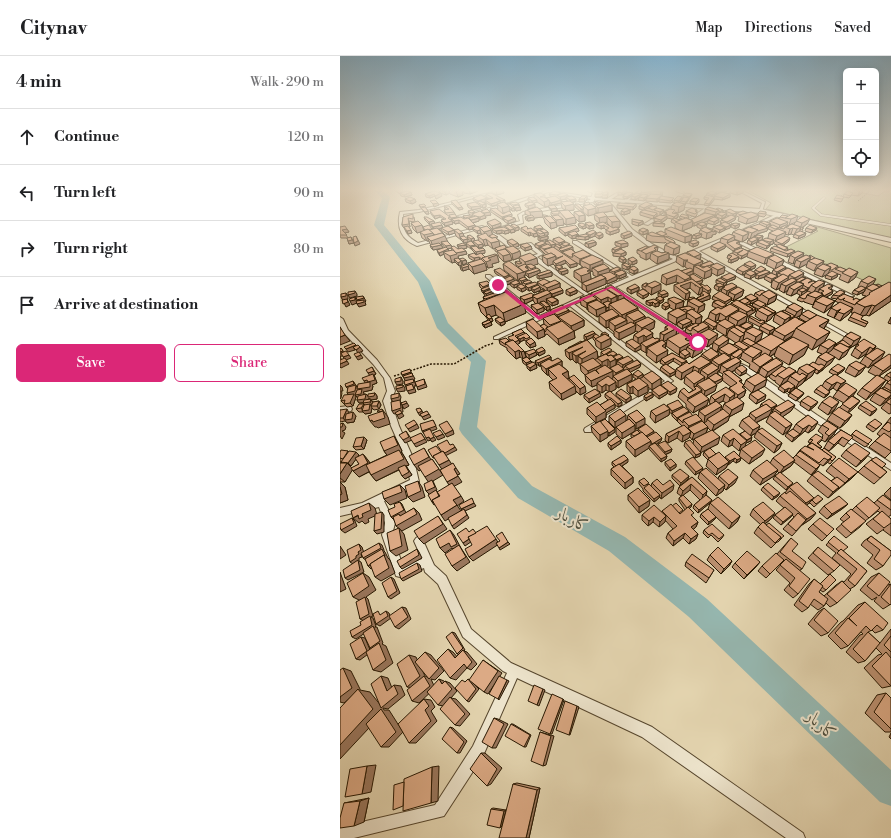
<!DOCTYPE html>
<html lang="en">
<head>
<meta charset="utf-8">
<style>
  :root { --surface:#fff; --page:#f6f6f6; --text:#202124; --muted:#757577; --line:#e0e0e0; --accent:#db2777 }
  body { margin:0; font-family:"Libre Bodoni",Amiri,serif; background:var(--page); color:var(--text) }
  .controls { position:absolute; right:12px; top:12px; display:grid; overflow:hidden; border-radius:6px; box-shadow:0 2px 10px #0003 }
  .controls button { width:36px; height:36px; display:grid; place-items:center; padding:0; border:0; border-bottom:1px solid var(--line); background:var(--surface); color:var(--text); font:20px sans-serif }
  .stop { position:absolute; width:12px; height:12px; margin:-9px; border:3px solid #db2777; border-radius:50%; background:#fff }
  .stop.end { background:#db2777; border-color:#fff; box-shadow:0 1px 4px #0008 }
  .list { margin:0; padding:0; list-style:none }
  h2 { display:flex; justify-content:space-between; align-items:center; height:52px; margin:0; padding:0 16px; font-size:17px }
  h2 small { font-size:13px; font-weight:400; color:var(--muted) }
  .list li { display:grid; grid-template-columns:26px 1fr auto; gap:12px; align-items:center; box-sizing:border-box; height:56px; padding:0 16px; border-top:1px solid var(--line) }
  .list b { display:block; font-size:15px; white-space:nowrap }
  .list em { font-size:13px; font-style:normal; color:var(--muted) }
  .actions { display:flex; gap:8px; padding:12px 16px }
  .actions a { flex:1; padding:9px 0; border:1px solid var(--accent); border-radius:6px; text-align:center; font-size:14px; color:var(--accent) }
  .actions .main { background:var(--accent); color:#fff }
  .icon { flex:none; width:22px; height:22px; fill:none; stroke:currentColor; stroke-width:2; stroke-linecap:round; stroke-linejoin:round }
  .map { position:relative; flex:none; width:551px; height:782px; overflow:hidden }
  header { display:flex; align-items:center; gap:24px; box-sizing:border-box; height:56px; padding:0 20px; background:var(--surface); border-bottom:1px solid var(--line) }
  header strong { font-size:19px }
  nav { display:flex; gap:22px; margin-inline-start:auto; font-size:14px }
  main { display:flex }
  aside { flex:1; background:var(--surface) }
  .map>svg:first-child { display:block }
  .green { fill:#bbbb86; stroke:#716944 }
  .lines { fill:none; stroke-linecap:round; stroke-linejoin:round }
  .river { fill:#96b8b1; fill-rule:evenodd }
  .service-casing { stroke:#56462d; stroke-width:3 }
  .minor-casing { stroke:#56462d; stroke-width:2 }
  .tertiary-casing { stroke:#56462d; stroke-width:2 }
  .path-far1 { stroke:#271701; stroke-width:1; stroke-dasharray:1.5 1; stroke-linecap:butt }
  .path { stroke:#271701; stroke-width:1.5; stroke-dasharray:2 1.5; stroke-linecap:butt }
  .service { stroke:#ede4cc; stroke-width:2 }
  .minor { fill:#ede4cc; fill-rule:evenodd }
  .tertiary { fill:#ede4cc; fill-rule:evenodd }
  .wall { fill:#bd9272; stroke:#271701; fill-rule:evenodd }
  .shaded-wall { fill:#9a775d; stroke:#271701 }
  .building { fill:#dcaa85; stroke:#271701 }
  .route { fill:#db2777 }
  .labels { text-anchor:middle; stroke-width:4; stroke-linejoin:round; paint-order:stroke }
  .water-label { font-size:17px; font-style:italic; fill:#4e4f3f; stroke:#ede4cc }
</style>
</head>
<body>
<header>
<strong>Citynav</strong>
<nav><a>Map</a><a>Directions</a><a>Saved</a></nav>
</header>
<main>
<aside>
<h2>4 min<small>Walk · 290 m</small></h2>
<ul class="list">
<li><svg class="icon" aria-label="ahead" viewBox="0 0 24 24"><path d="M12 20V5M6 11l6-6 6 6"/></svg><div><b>Continue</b></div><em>120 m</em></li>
<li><svg class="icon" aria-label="left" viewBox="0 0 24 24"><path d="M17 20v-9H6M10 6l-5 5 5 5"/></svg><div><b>Turn left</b></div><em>90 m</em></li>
<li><svg class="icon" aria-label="right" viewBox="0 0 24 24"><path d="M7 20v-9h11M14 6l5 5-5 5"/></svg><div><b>Turn right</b></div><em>80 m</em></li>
<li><svg class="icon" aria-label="arrive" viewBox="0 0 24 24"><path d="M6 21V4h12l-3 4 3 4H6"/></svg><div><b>Arrive at destination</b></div></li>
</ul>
<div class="actions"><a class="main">Save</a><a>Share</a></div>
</aside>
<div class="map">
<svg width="551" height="782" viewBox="0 0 551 782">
  <rect width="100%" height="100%" fill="#e4d5b0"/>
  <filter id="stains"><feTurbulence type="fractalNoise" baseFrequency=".005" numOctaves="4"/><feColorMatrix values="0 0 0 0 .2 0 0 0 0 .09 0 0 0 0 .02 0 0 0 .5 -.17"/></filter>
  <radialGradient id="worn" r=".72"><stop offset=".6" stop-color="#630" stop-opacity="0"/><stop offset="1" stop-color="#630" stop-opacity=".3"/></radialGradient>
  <g class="green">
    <polygon points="409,135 513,135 538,140 545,135 551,135 551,182 426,153 431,147"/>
    <polygon points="474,170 551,192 551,237 499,213 444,192 478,175 471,172"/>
  </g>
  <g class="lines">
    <polygon class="river" points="35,135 43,135 50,141 44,169 90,225 108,267 146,305 137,371 192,430 285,481 367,543 551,714 551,750 540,746 349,561 269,495 178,442 122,378 119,373 131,306 97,272 78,226 34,169 42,142"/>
    <defs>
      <polyline id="service" points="484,142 473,152 481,159 551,169"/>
      <g id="minor">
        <path d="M157,135H161L79,156L63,158C63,174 64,179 78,187L142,170L152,174L180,165L178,159L183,156L250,144L253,137L248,135H252L257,137L254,144L272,149L292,173L312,188L337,201L390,179H392V181L424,196V198H420L389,182L359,195L518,284L515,286L513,285L355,197L270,233H266V231L289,221L233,187V185H237L292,220L333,203L308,190L288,175L270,151L252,146L185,158L182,159L183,167L154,175L174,190L191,187L203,198L197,201L249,238H252L253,239L251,241L234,248L333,325L251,376H245L244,374L245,372L325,325L230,250L158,283H154V281L195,262L146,221V219H150L200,260L245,239L191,202V200L198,198L188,190L171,193L148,175L142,172L77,190C62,184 56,172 60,156L79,154Z"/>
        <polygon points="207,135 211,135 171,149 120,161 118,160 169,147"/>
        <polygon points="280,135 284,135 270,144 268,144 268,142"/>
        <polygon points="299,135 303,135 281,149 278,148"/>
        <polygon points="336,135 340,135 344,136 342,137"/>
        <polygon points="399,135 403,135 425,146 422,156 419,155 422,147"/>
        <polygon points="368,150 371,151 348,167 346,167 346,165"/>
        <polygon points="332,151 335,152 308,169 304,168"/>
        <polygon points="439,157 442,158 404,176 400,175"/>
        <polygon points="432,202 436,202 514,240 509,241 432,204"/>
        <polygon points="275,231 380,298 381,299 378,301 376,300 273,234 272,233"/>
        <polygon points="0,261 3,263 8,274 37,304 50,322 55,335 51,345 59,370 74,404 79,426 78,429 44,445 55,467 52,479 63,510 82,503 74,485 76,482 79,480 82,482 94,509 106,520 131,573 171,607 312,671 463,777 465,782 446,782 302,681 177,622 143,700 104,760 14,782 0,782 0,771 95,749 133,690 167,617 163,615 123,581 98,528 85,516 84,512 60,521 56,520 42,479 45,467 39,451 0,460 0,452 22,447 70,424 66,404 51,370 43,345 47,335 44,322 33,308 3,276 0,270"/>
        <polygon points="391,303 408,311 477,359 551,407 551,414 471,363 404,315 389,306 389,304"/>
        <polygon points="8,350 11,351 12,353 11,355 0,357 0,351"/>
      </g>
      <polygon id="tertiary" points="203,135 211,135 257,142 421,153 551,182 551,186 421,157 257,144"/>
    </defs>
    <use href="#service" class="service-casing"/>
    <use href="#minor" class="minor-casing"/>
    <use href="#tertiary" class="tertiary-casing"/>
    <g class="path-far1">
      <polyline points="501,140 508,135"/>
      <polyline points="518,145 530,135"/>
    </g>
    <g class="path">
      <polyline points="70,315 91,308 114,308 145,290 154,287"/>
      <polyline points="54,320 64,317"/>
    </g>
    <use href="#service" class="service"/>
    <use href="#minor" class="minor"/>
    <use href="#tertiary" class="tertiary"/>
  </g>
  <g class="wall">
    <polygon points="54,134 64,134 64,135 71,136 72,139 65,141 61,140 60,138"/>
    <polygon points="99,134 122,134 123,139 118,141 110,138 110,137 106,139 100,137"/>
    <polygon points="123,134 138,134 138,135 130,138 124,137"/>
    <polygon points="152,134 163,134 164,137 157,139 152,137"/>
    <polygon points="286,134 286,137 282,139 278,139 278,136"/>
    <polygon points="311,134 323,134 322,141 333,145 331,147 319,146 319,145 317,146 306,145 306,143 304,145 298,144 299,142 295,144 291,143 291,140 287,143 283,142 283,140 301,140 302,139 301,138 301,136 311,136"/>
    <polygon points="376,134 387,134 382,137 390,138 390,141 382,144 374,143 374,144 369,150 364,149 365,147 367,144 364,143 364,141 366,140 367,137 377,137 377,139 380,137 376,135"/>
    <polygon points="391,134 403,134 403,137 397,139 390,137"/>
    <polygon points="511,134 523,134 522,137 518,140 512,139 509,142 504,141 501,146 494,144 495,142 503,141 504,138 510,136"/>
    <polygon points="263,136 263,137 268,136 268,139 267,142 262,142 262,140 261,141 255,141 255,138"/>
    <polygon points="85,138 102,140 96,143 95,140 90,142 86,141"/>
    <polygon points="146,138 165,144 165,147 167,148 170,148 170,147 179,148 181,154 176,155 175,154 172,155 170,153 170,156 172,160 171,161 176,165 168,168 164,165 164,164 163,164 151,156 150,153 158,153 157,149 152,150 146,147 146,146 143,146 146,148 146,151 143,152 141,151 141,152 132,154 128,151 127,148 137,147 137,146 133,144 133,142 147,142 147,143 150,143 146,141"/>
    <path d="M194,138L205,139V141L206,142L212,141L210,140L209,138H221L236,145L232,146L234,154L229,155L234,160V156L240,155L235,151V148L243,152V150H244V147L256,151V149L254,148V145L264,148L272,149V155L263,157L267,160V161L280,171L277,172L279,173V176L270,179L266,177V174L264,172L261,173L257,171L256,168L259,167L255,164L254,158L258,157L256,156L248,160L243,156H241L245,159V165L239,166L236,163V167L226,169L223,166L224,169L217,170V171L211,173L205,167L204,163L203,162V161L194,162V164L188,165L186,164L185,161L189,160L185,158V155L187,154L203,159L212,162V160L211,159V156H212L209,152L208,150L205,151L197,146L194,147L195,151L189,153L185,150V148L190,146L188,145V142H194ZM226,143V144L228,145L221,146L222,152L225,154L217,155V152L214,149L221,147V144ZM267,166V167L270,170L264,167Z"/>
    <path d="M352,138L351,140L349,143L348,145L345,148L344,154L338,157L335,156V157L338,158V161L336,163L340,164L342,163L339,162L340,160H349L348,163L350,164L365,157V153L383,154V156L385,157V155L397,157L396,159L394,160L396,161L395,164L388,168L390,172L385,173V174L379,177L376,175V178L372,179V181L366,183L361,181L356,183L352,182L353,179L359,177L360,174L361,173L357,171V169L354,170H352V171L342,175L352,179L351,185L345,187L327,180L326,181L335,186V188L339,197L333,199L329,198V203L317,208L310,203V202L306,204L300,201V199L297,197V194L308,191H318L317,195L321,197L326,196L324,195L325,189L327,188L325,186V187L311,186L306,184L307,178L325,177V173L339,174L335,172V168L331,166L332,163L327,162V163L321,167L325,168L324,171L313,170V167L317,166L314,165V162L313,163L300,159V156L303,154L299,153V150L312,148V150L323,157L320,159L324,160V156L331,153L332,149L335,147H334V144H342L343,142V139ZM387,159L389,160L382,163L386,160ZM375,161H376L382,163L381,164L380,167H382L380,168V169L373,171V173L366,172V171L367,168L363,167L368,165L367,167L374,169L379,166Z"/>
    <polygon points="247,140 247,143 245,146 239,146 239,143"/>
    <polygon points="65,143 75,143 76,146 72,148 66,146"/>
    <polygon points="111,145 122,151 123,153 119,154 112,148"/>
    <polygon points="350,145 359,146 355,149 350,148"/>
    <polygon points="296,148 296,151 293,154 287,153 290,154 290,157 284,159 281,158 281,155 285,153 277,152 277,149"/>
    <polygon points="79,149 87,153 89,158 86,158 80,151"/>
    <path d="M104,150L114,156L117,162L124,163L123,160L130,159L129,158L128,155L135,157L142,156L141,155L151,159L145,160L146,162L139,163V165L133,167L136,171L140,172L151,174L153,179L158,184L160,190L167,192L172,191L168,188L167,185L178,187L179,190L175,191L181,201L198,208L193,209L196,212L200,214V217L212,216V220L199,223L197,222V218L189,222L186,219H184L185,221L187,223V224L192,226V227L198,228L197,226L220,227V232L223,237L213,241L218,244V248L212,250L207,246H205L210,250V253L207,255L204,252V255L197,258L192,253L191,249L196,248L194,246L193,244L185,248L181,245L180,241L194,239L199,237V235L194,237L192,235V234L189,235L186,233V234L182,236L177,233V231L174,232L171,230L170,228L166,229L163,227L162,224L163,223L155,217L154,214L169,219L170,220L174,225L179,226V224L178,225L164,214L163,208L178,212L179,211L176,209L175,206H180L179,202L173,204L171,203L172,204L164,206L159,201L157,196L155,195V192L153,193L148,189L145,190L143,189V191L139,192L134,188L133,186H132L128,183L127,180L134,182L135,185L139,184L137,180L142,179L141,177L138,178L133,174V173L129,174L119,167L115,168L110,163L113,168L105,170L102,167L101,164L104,163L100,161L95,163L91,158L90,155L107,159L105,157L104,154L106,153H105ZM198,229L203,233H204L201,234Z"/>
    <polygon points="357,154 357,159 355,161 346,158 346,155"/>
    <polygon points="426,156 426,159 424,161 419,160 417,165 406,168 398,165 399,161 396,160 397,157 408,157 417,159 418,157"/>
    <path d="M442,159L467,168L462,172L463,175L462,176L465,180L458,183L453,181L454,179L451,178L448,179L445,178L444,181L449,185L443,189L448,192L447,194L455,195L454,196L463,200L484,205L482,209L498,210V212L518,216L515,222L508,227L499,223L501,219L498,218L497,221L491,224L485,222L486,219L482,221L474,218L476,214L474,215L466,211L467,208L459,212L454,210L455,207L453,208L448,206L450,200L447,201L430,195L431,192L435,191L437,189L434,188V186L433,188L430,189L429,191L426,193L416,189L417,186L411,189L407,187L408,184L410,183L408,182L407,183L402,186L394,183V184L400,186L399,188L401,192L408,195L433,200L444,204L442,209L446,213L466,222L465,223L472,224L471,226H485L483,231L493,230L491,233L493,235L492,238L486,241L495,245L491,251L484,257L472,251L474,248L473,249L464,246V245L462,246L457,244L459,241L460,239L456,237H457L451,240L446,238L448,234L444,237L439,234L440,232L436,234L431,231L432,226L431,227L424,223L425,221L418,223L415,222L417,218H416L415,220L410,223L404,221L405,218L402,219L396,216L397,213L404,210V208L415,212L410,214H409V215L414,216L415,214L426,213L425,214L430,217H432L433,214L434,213L426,209L427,207L424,208L407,201V200L401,203L399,202L398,204L391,207L388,206L389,203L387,202L388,199L393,197V195L386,190L385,189V192L377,196L371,193V190L380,186L381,182L392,179L393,176L403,175V174L419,169L420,166L429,167L430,165L439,163L440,161ZM455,166L454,169L449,170V169ZM429,171L428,173L433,175L429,177L428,182L422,184L417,186L418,185L422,184L423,180L417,179V178L427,175V172Z"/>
    <path d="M63,161H74L75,166L82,169L84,175L83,171L92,173H93L91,169H90L85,164L84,161L94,165L95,168L103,172L108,170L124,180L128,186L135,189V190L145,197L141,198L145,201L157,199L159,206L152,208L153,211L148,212L146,210L147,214L134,218L129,213L123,215L121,214L120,211L128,209V207L134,205L129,202L128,199H137L132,194V193H131L127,190L126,187H124L121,184L116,180L115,177L109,179L102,175L101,173H99L104,178L107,185L111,189L112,191L118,193H119L117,189H126L127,192L123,193L127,198L118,200L119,204L120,205L119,203L126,204L127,207L123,209L122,207V209L119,210L115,206L112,207L105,202L104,198L100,200L98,197L97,194L105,192L102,188H101L103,192L93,194L91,192L90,189H91L90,188L89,185H87L82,182L80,176L77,177L73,173L71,167L74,166L69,165L70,171H69L72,177L68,178L62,169ZM111,192L112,194L109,195L108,193Z"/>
    <polygon points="292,165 303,165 303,168 298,170 292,168"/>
    <polygon points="147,166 161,170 156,172 165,171 165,170 171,170 171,169 179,171 179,174 175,175 175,176 171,177 169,176 169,177 165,178 162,177 157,178 153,176 152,173 148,169"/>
    <polygon points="245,167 254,172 249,173 246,171 246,172 243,173 239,171 238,168 246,169"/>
    <polygon points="391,168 399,171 395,173 391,171"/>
    <polygon points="0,171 7,173 9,176 5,177 8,182 11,181 14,187 9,188 7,182 1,182 0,180"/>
    <polygon points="194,171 203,173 208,176 208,179 207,180 208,180 208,183 200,185 198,184 198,181 200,180 198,179 198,180 194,181 191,179 189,180 181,175 181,172 188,172 188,173 196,176 196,175 194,174"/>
    <polygon points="219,172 238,172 239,175 236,176 238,178 239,180 246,179 246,177 257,177 263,181 259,183 256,181 255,180 250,182 249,181 249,183 245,184 236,183 236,182 232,183 228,180 228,179 225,180 219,175"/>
    <polygon points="466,172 476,174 471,177 465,175"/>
    <polygon points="299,174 308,174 308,177 303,179 299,177"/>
    <polygon points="281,178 292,180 284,183 281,181"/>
    <polygon points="213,183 225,187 231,190 233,194 236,197 251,199 251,200 263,209 269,216 270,214 281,214 286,217 286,220 279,223 277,222 277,224 267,228 266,227 266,228 247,236 242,233 242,227 257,221 253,219 253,216 252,215 250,216 251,223 242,227 234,221 234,215 243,211 241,210 241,209 237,207 237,210 230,212 226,207 220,210 228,217 222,219 219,217 218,215 216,213 215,210 213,208 208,210 203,206 202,200 206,199 200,193 199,193 195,191 195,188 205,187 205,185 213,186"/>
    <polygon points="256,186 256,189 249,192 245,190 245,187"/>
    <polygon points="275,186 288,190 281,192 275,189"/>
    <polygon points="349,186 358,189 353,191 349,189"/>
    <polygon points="180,189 191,190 192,193 185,195 181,192"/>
    <polygon points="281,192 281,194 286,196 286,199 282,201 286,203 286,206 283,207 279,205 279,202 281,201 273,200 273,197 272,196 272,193"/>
    <path d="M347,196L361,198L360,204L363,205L362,208L370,205L384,217L377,220L372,217L371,220L364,223L354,217L353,218L348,220L362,227L359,228L360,229L362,228L370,237L368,238L370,239V243L361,246L364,254L358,257L362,260L361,267L358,268L359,269L363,266L364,265L368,262L370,256L376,252L372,250L373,246L376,245L372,243L373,240L381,236L382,233L378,235L374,232L375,229L378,228L376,227V224L381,223V221L395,223L387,226L386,229L404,234L402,240L393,245L392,244L386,248L387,249V250L391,248V247L399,245L405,242V241L414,240L415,237L426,236L437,239L435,245L427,249H426L425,250L436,256L434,259L432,261L431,263L426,266H425L424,267L435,272L434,275L429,279L419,273L420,271L408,265L409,261L420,265L421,264L415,260L417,254L418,253L412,250L413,247L410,248H409L416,253L415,256L407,261L406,266L399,270L400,271V270L413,269L412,271L421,283L415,287H416L432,279L434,274L441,270L433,265L435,258L442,255H445L447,251L463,252L461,259L456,262L458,263L459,262L461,258L489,264L484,273L490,276L484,286L472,294L468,291L464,299L449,309L434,300L435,297L430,301L432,305L441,311L456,315L455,317H457L459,312L475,307L478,301L482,298L477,296L480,289L496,287L494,291L496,288L502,284L505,280L511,276L517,288L510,292H509L506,299L499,304L495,301L491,307L484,312L483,314L477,318L474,316L472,320L465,325L463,327L456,332L464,337L462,340L456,345L448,340L450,337L455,333L454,332V333L449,337L447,335L444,337L438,333L440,330L435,326V324L434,325L429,321L430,319L426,322L425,330L412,337L404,330V332L406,334L404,340L399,343L402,354L389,361L388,365L373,375L378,388L361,396L360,400L355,402L344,390L345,386L353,388L354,383L358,381L352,384L350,381L349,382L342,386L337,382L328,387L325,384L326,378L342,370L337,365L338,364L337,365L332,360V358L329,356V359L315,367L310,361L311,355L327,350L343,351L349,355V357L353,360L358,361L359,355L371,348L369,347L371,340L389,333V332L391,331L382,324V325L376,328L375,335L366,340L367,349L353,357L346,351V348L338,341L340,335L349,337L353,334L344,327L345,321L341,324L335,320L336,313L341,310L333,305L327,309L336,315L335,318L330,321L320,314L321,311L324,309L320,307L321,304L316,307L306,299L307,297H306L301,294V293L295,296L286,290V286L293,284L294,279L298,276L296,275L295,276L279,284L274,280V276L269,272V271L266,272L259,266V260L257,261L248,255V253L241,249L240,242L251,239V237L265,233V232L284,242L305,260V262L314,272L309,275L313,281L315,283H320V277L325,275V271L337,272L336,279L350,280L349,284L355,286L362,296L352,302L350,300L345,303L339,300L340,299H339L326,290L327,284L323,286L327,300L332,297L346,306L349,308L361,300L362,298L379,300L382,298L379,296V295L377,296L372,293L373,287L367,291L358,285L359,281L356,283L351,279V277L349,278L345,276L346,272L354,268L351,267V268L342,273L337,269V268L336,269L328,264V257L334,254L329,251V252L325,254L322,252V249L328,248V243L344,245L343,251L347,250L348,243L345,244L334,235V229L339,227L336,226L326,229L321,226L322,219L341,215L348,213L345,211V210L343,211L336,206L337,200L347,198ZM350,232L358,239L361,238L360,240H361L357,242L356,243L349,242L350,236L346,234ZM378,264L381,265L377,267L375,266ZM369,271L373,274L376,272V274L386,280L387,279V281L396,287L394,288V289L388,287L377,284L369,273ZM452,280L451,282L444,286V285ZM401,301L400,302L410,308L409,312L417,317L419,316V317L406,324L404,329L401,326L402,324L392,316L395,314V316L400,320L406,317L399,311L401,305L398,303ZM380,314L379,316L383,318L382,321L378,318V315ZM383,345L386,347L384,348L382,354L381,355L379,347ZM368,372L371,375L366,377Z"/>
    <polygon points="288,203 297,207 292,209 288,207"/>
    <polygon points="282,208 298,216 294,218 289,216 289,213 287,214 282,212"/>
    <polygon points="521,225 536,229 542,230 551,227 551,245 529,260 526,259 522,260 521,263 528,266 525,271 508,264 513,257 511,257 513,252 511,251 509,258 500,265 494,262 495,261 494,262 487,259 491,252 499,247 495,245 497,243 491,242 493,239 505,236 504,238 514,244 520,244 526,240 522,239 525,234 524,236 517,239 512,237 514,234 518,232 518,231"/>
    <polygon points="139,227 150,228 150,230 160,238 186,257 165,266 165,268 161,270 156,266 155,263 159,261 156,259 151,261 153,265 151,266 152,269 145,272 143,270 142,267 148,264 146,261 141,256 138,247 144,244 143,241 145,240 144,238 142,236 141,233 142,233 140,231"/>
    <polygon points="306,227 321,234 311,239 309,237 308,240 303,243 297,239 297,236 306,235 306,234 305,234 302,232 302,229"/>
    <polygon points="299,231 299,234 291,238 287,235 287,232"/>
    <polygon points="226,234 237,234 237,237 230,240 226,238"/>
    <polygon points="318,237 328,240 322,242 324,243 323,246 319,248 319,250 315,251 312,249 310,250 306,248 306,245 316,244 316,242 319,241 318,240"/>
    <polygon points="210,254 229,254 229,256 244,264 244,270 234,275 235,282 219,289 207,278 205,279 205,280 198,283 187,273 186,266 200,270 204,268 203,262 211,259"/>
    <polygon points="551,261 551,268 548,267"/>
    <polygon points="184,276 191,283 196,290 190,292 186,288 186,285 184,284 180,286 179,285 180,287 177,288 184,295 186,301 183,303 180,301 176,303 167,294 167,292 160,288 159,284 169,285 169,283 173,279 172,277"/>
    <polygon points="261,278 269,281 271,289 261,294 256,290 255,285 253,283 253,281 247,284 257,295 258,301 261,300 261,296 272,296 277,298 277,299 283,303 293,306 300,311 290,316 292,318 292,324 278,332 276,329 276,333 270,336 282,349 278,351 275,349 275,352 266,357 266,362 256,367 247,358 247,352 260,349 268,344 265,341 265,338 269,336 266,334 262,337 257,334 257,329 252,331 246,326 245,319 241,315 240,308 238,307 238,306 236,307 233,304 233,303 230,304 226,300 225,294 228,293 228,292 246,284 244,283 244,279 255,279 260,281 261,280"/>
    <polygon points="517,288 536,290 534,294 541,303 528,312 520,307 525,300 527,299 526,298 518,303 511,299"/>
    <polygon points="196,294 205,297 199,300 197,298 197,299 189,303 192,306 196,308 197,312 190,315 187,312 187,310 183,307 182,303 189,303 186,300 185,296 196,295"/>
    <polygon points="211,301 211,304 212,305 222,305 222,310 228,315 229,322 227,323 229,325 229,322 246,336 240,339 236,335 236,337 222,344 210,333 209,326 213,324 209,320 209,319 207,319 202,314 201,310 199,310 196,308 195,305"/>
    <polygon points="509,309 526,310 521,317 515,321 505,316"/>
    <polygon points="533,309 551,312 539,320 546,324 541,331 526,344 517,338 522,332 536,320 528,316"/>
    <polygon points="32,311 36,318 34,319 37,327 32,329 33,330 32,334 23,336 24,337 24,339 28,340 35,337 37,340 37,343 31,344 33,346 39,345 41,349 39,353 34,354 32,352 31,357 25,358 23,356 19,356 16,353 24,348 25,349 23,347 19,347 17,344 18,341 15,339 16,341 13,350 7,351 1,345 8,338 13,325 17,331 25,327 30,319"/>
    <polygon points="505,312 503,315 497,319 502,331 513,340 520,345 515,351 508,357 512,359 507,366 500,372 487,364 492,357 499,352 504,347 493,341 498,334 500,333 497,335 493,332 489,335 488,339 484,342 474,336 476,333 482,330 485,325 494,319 489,316 491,313"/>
    <polygon points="551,316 551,357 549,358 541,352 548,344 547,344 540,350 530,344 535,337 544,331 548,325 543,323 546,319"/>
    <polygon points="293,318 303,318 303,320 321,322 321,330 321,329 336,336 330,339 327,337 327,338 319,343 313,338 313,341 306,345 304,343 304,340 312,337 312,334 308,331 308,336 298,341 293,337 290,338 287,335 287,328 296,323 293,321"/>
    <polygon points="276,337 291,340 291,344 286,347 276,340"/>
    <polygon points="410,338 425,343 416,348 409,342"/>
    <polygon points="244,339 261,340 249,347 244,342"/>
    <polygon points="461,345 476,349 469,355 460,349"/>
    <polygon points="482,346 495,353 488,359 478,352"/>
    <path d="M421,348L437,349L435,351L455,349L451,355L442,361L452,368L449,374L443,379L426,366L429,360L416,367L419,374L442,387L439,393L434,397L414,381L416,377L411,380V385L406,387L399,395L392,389L388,391L381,385L383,379L400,378L405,375L399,370L402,364L409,360L410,357L420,352V351ZM434,353L431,358L429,359L432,354Z"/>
    <polygon points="520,349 535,356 530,360 518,352"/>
    <polygon points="0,354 9,357 16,360 14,366 7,367 5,365 0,366"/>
    <polygon points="288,359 305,368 296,373 295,373 295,375 282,383 276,378 276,372 275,372 269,366 269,360 286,365 287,364"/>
    <polygon points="468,359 474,373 468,377 465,375 452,386 445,380 447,377 453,373 456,368"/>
    <polygon points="551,361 551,374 549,376 551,374 551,396 545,402 529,391 540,380 537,378"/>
    <polygon points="528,368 542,368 539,371 533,376 526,371"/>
    <polygon points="482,369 498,372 493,379 485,386 482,384 478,388 482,391 480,393 496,401 490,408 487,406 483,410 480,408 476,415 471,419 454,406 451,410 441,417 451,430 446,434 433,423 435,420 439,417 437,415 434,420 420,429 410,420 413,414 430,407 433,402 453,402 456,399 460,394 467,391 470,387 468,386 470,383 482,382 483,379 478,375"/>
    <polygon points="251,370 275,376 269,380 268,379 268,381 260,386 252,376"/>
    <polygon points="298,373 314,377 321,385 316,388 318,390 318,388 332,393 331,396 325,399 327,400 326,403 321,406 309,393 309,392 295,401 286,391 286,385 292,382 291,381 291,378 298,375"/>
    <polygon points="501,374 511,380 512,378 529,388 525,391 511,382 504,391 498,387 489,395 484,392 488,385"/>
    <path d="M54,380L58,387L62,395L61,396L64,400L69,409L66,410L72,419L65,423L59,414L36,425L29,416L19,421L12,413L5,426H0L5,431L8,444L0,447V407H1L2,406H0V396L8,395L9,396L19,399L18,401L23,398L30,407L47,399L44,395ZM16,403L19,408L12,412L10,410H11Z"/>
    <polygon points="27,384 24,393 16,394 13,391"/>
    <polygon points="281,384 281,387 271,394 268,390 268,387"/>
    <polygon points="401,393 422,399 409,408 399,400"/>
    <polygon points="506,394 525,403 516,411 501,400"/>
    <polygon points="364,396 376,398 384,402 385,401 401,402 400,405 396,407 393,405 388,409 388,408 386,412 376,419 366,410 368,404 363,399"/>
    <polygon points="346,405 378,423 379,420 395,427 386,434 384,432 383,435 376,440 358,422 360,416 355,419 345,408"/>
    <polygon points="272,406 288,406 282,410 293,421 293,427 285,433 271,419 271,413 274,411 272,409"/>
    <polygon points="325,406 336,408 336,411 330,415 325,409"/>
    <polygon points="491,409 518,416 512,422 488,442 467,425 472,419 491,425 495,422 486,415"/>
    <polygon points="524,410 542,412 547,416 534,428 518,416"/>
    <polygon points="332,419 349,420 348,423 340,430 332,422"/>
    <polygon points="352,421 367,435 366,439 372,444 371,446 358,457 353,452 354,449 360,444 350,434 343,439 352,448 351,451 349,453 352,460 358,466 356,471 353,474 358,478 356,483 349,488 343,482 333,490 326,482 328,477 333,473 325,464 325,466 319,471 313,466 308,470 302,464 302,459 322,456 322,455 332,450 343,454 343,456 345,454 339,445 339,442 341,440 337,437 339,431"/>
    <polygon points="299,425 311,430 312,427 323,429 333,434 321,443 320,441 319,442 314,446 303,435 303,433 299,428"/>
    <polygon points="423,431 438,440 432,444 421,434"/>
    <polygon points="449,431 474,442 483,443 474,451 470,447 466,449 476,457 471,463 462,469 452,480 443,473 454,461 452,459 441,469 433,462 435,459 444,452 436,445 440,440 445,437"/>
    <polygon points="551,431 551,444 544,438"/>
    <polygon points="288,439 309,450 299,457 288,444"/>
    <polygon points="543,439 551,445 551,459 548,461 551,463 551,480 543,474 544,473 537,478 526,468 540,457 538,455 525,465 520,471 506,482 496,473 504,466 500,463 506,457 512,454 516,450 534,447"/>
    <polygon points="370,447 400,460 397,466 389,473 376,461 375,463 368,469 360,461 361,458 368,453"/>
    <polygon points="508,448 502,453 487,463 479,456 484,450"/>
    <polygon points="413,453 435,457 431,463 425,468 442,482 438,486 437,486 431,492 414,477 418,471 421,469 410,459"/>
    <polygon points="473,468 494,473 482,485 468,473"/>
    <polygon points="364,474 384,479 382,482 378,486 371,479 368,482 363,477"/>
    <polygon points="494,480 503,495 527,515 515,530 510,533 497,547 490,551 486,547 484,550 478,554 470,548 468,552 462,556 454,549 469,528 474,523 480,528 490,518 486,534 483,536 480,534 479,536 484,540 496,529 502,525 504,526 511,518 492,502 496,497 486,489"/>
    <polygon points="531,480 551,495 543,510 536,514 527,507 533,499 521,489 524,485"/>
    <polygon points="451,482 452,495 462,513 460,514 458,538 453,542 444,534 450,527 436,514 443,506 442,506 426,522 418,515 422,510 437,498"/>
    <polygon points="478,491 494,515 488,519 468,502"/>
    <polygon points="370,499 392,505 389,510 381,518 367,504"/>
    <polygon points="346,506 374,514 366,527 345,510"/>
    <polygon points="420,506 404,523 392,511 395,507"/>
    <polygon points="539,517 548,529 551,528 551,548 543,553 534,545 537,541 532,544 520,534 531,521"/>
    <polygon points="525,546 543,574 535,577 532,574 528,576 540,587 551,573 551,630 542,632 524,612 538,599 542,598 536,592 525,605 518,607 506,596 520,579 523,578 521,576 508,590 501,593 488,580 501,566 503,565 518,549"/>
    <polygon points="484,552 488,577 481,580 468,568 478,556"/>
    <polygon points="546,637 551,642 551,676 545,676 525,657 537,639"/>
    <polygon points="551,677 551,683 549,681"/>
    <polygon points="177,727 200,732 189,782 173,728"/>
    <polygon points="29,742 24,766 4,747"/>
    <polygon points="153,752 166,754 162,770 151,753"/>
  </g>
  <g class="shaded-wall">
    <polygon points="108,134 109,134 110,137 106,139 105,136"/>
    <polygon points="118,134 122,134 123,139 118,141 116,135"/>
    <polygon points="129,134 138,134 138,135 130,138"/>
    <polygon points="156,134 163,134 164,137 157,139"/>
    <polygon points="286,134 286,137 282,139 282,137"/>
    <polygon points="319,134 323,134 322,142 319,143 319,145 317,146 317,143 320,141 321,136"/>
    <polygon points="381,134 387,135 380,137"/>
    <polygon points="401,134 403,134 403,137 397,139 397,136"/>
    <polygon points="520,134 523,134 522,137 518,140"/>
    <polygon points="71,136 72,139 65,141 64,139"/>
    <polygon points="101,137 102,140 96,143 95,140"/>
    <polygon points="293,137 292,139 287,143 287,141"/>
    <polygon points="377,137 376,140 374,140 374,141 371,142 372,139"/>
    <polygon points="94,138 95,140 90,142 89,140"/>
    <polygon points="301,138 301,140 295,144 295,141"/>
    <polygon points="352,138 351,140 349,143 348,145 345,149 346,146 348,143 349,141"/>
    <polygon points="390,138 390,141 382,144 383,142"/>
    <polygon points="228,139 228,142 226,141 226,143 221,144 221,147 211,149 211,147 221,144 220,141"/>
    <polygon points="308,139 308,142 306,142 306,143 304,145 304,142"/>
    <polygon points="247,140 247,143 245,146 244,143"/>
    <polygon points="342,141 342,144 338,148 339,145"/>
    <polygon points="374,141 374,144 369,150 369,148"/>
    <polygon points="147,142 148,145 145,144 146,146 139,147 138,145"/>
    <polygon points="75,143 76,146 72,148 70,145"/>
    <polygon points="236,143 236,145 230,147 230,144"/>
    <polygon points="359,143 359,146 355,149 356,146"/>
    <polygon points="197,144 197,146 192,148 192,145"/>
    <polygon points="209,144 210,150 205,151 204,146"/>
    <polygon points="160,145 161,148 157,148 157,149 152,150 151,148"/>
    <polygon points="98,147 99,149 94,151 93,148"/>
    <polygon points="146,148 146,151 143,152 142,149"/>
    <polygon points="195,148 195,151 189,153 188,150"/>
    <polygon points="234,148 234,154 226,155 225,150"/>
    <polygon points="296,148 296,151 293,154 293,151"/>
    <polygon points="312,148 312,150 304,154 304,152"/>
    <polygon points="345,148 344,154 338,157 339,151"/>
    <polygon points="272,149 272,155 258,157 258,152"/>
    <polygon points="141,150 141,152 132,154 131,151"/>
    <polygon points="169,150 170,156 163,157 162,152"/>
    <polygon points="122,151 123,153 119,154 118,152"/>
    <polygon points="180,151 181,154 176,155 175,152"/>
    <polygon points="171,152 174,152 175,155 172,155"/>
    <polygon points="217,152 217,155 212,156 211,153"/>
    <polygon points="256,152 256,158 248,160 248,154"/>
    <rect x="241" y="153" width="2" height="3"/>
    <polygon points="290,154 290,157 284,159 284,156"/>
    <polygon points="324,154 323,157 320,159 320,156"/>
    <polygon points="379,154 383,154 383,156 377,158 376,161 375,162 376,156"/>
    <polygon points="88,155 89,158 86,158 85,156"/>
    <polygon points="202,155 203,161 194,162 194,164 188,165 187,162 191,162 190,156"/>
    <polygon points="150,156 151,159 145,160 146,162 140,164 140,161 145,159 144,157"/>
    <polygon points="317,157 317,160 313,163 314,160"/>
    <polygon points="387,157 386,160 382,163 382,160"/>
    <polygon points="397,157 396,159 393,161 393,158"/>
    <polygon points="172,158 172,160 165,163 163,162 164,164 163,164 162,161"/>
    <polygon points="338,158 338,161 334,164 334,161"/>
    <polygon points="100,159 100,161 95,163 94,160"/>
    <polygon points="245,159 245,165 239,166 239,160"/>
    <polygon points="375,159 374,162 368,164 368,165 358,168 357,168 357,169 354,170 354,167"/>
    <polygon points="419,159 417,165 406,168 408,163"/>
    <polygon points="267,160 267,166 260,168 259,162"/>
    <polygon points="327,160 327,163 321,167 321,164"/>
    <polygon points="458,160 456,166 449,169 451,163"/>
    <polygon points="117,161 118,163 112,163 112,165 111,162"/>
    <polygon points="235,161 236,167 226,169 226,163"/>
    <polygon points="396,161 395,164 386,169 387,166"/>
    <polygon points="68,162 70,171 64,172 62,169"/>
    <polygon points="139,162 139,165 132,167 131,164"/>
    <polygon points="175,162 176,165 168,168 168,165"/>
    <polygon points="223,163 224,169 217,170 216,164"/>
    <polygon points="379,163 379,166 374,169 374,166"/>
    <polygon points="470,163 467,168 460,173 462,167"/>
    <polygon points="119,164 119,167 115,168 114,165"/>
    <polygon points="94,165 95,168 90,169 89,166"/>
    <polygon points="112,165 113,168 105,170 104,167"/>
    <polygon points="280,165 280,171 272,172 272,166"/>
    <polygon points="303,165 303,168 298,170 299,167"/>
    <polygon points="353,165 352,171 342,175 343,169"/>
    <polygon points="216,166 217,171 211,173 210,167"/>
    <polygon points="448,166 447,169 439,172 440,169"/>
    <polygon points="161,167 161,170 153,173 152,170"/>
    <polygon points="367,168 366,171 362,173 362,170"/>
    <polygon points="400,168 399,171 395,173 395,170"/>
    <polygon points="431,168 430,171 429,170 429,171 426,172 427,169"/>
    <polygon points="82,169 84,175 77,177 75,171"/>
    <polygon points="102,169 103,172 94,174 93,171"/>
    <polygon points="135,169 136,172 132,172 133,173 129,174 128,171"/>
    <polygon points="246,169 246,172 243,173 242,171"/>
    <polygon points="254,169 254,172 249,173 249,170"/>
    <polygon points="264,169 264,172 261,173 261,170"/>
    <polygon points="391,169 390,172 385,174 386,171"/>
    <polygon points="179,171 179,174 175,175 175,172"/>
    <polygon points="461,171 459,177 454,179 457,173"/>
    <polygon points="203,172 203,174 200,174 201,175 198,176 197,173"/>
    <polygon points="238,172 239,175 229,179 228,177 228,179 225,180 225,177"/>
    <polygon points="385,172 385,174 379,177 380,174"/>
    <polygon points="428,172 427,175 417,178 416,180 414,180 414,181 410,183 412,177 418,174"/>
    <polygon points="453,172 451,178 448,179 450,173"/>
    <polygon points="477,172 476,174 471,177 473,174"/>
    <polygon points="7,173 9,176 4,177 2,174"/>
    <polygon points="92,173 95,183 87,181 89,185 87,185 84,179 85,174"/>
    <polygon points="174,173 175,176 171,177 170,174"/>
    <polygon points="279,173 279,176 270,179 270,176"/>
    <polygon points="71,174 72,177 68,178 67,175"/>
    <polygon points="114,174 115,177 109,179 108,176"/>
    <polygon points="140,174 141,177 138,178 137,175"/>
    <polygon points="151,174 153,180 149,180 150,181 146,182 144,176"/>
    <polygon points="162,174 162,177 157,178 156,175"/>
    <polygon points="169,174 169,177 165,178 164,175"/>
    <polygon points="308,174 308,177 303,179 303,176"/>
    <polygon points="373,175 376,175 376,178 372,179 372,181 366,183 367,177"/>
    <polygon points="190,176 191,179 189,180 188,177"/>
    <polygon points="208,176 208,179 205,180 204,177"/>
    <polygon points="256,176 257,178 255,178 255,180 250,182 250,179"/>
    <polygon points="446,176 444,182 435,185 437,180"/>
    <polygon points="123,177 125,183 120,181 121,184 119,178"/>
    <polygon points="197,177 198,180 194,181 193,178"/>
    <polygon points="292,177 292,180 284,183 284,180"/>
    <polygon points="409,177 407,183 402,186 403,180"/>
    <polygon points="466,177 465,180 458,183 459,180"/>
    <polygon points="104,178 108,186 101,186 102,188 93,191 91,185 96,180"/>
    <polygon points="238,178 239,181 236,180 236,182 232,183 232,180"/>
    <polygon points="263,178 263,181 259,183 259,180"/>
    <polygon points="362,178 361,181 356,183 356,180"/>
    <polygon points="352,179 351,185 345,187 345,181"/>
    <polygon points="16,180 20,188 15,190 14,187"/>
    <polygon points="208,180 208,183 200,185 200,182"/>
    <polygon points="249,180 249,183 245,184 245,181"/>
    <polygon points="395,180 394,186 387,187 388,184"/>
    <polygon points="423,180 422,184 418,185 419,182"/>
    <polygon points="11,181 14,187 9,188 8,185"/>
    <polygon points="134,182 135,185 132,186 131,183"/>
    <polygon points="450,182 449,185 441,191 442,188"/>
    <polygon points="128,183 128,186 124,187 123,184"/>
    <polygon points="146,183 148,189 145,190 143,184"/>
    <polygon points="418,183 417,186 411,189 412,186"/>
    <polygon points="434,184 433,188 430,189 429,191 426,193 427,190 430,189 430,186"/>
    <polygon points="159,185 160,191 153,193 151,187"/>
    <polygon points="225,185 225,188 221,188 221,189 219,190 219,187"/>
    <polygon points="256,186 256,189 249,192 248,188"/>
    <polygon points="359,186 358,189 353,191 353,188"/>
    <polygon points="178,187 179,190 174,192 173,189"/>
    <polygon points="206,187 207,191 200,191 200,193 199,193 199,190"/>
    <polygon points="288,187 288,190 281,192 281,188"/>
    <polygon points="143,188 143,191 139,192 138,189"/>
    <polygon points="216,188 216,190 215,189 215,191 204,194 204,193 211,191 211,189"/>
    <polygon points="101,189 103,192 93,194 92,191"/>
    <polygon points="111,189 112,192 107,193 106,190"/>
    <polygon points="126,189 127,192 119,194 118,190"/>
    <polygon points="135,189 136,192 131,191 132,193 131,193 130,190"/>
    <polygon points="386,189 385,192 377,196 378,193"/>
    <polygon points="191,190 192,193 185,195 185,192"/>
    <polygon points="340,190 339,197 333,199 334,193"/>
    <polygon points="402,190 401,193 394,196 395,193"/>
    <polygon points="233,191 233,194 224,197 222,196 222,198 221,195"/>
    <polygon points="318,191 317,197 311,197 310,202 306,204 306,198 314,192"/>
    <polygon points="281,192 281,195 275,197 275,194"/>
    <polygon points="108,193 109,196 103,196 104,198 100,200 99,197"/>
    <polygon points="145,194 145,197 137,199 136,196"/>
    <polygon points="126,195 127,198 118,200 119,204 114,203 115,206 112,207 110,200 116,197"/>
    <polygon points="180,195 181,201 173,204 172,198"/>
    <polygon points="455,195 454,198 447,201 448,198"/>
    <polygon points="286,196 286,199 281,201 281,198"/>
    <polygon points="329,197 329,203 317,208 318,201"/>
    <polygon points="408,197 407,200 401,203 402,200"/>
    <polygon points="464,197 463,200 456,204 455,207 453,208 455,202"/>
    <polygon points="170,198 172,204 164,206 163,200"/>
    <polygon points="361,198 360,204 353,207 354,201"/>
    <polygon points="434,198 432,204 428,202 427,207 424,208 426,202"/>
    <polygon points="157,199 159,206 152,208 153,211 148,212 146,206 148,202"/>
    <polygon points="251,199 251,205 240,204 240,209 240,203"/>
    <polygon points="216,200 216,207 213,205 213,208 208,210 207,203"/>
    <polygon points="139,201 140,204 135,206 134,202"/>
    <polygon points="399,201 398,204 391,207 391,204"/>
    <polygon points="471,201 469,205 468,205 467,208 459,212 461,206"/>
    <polygon points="197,202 198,208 189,211 187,210 188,213 185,211 186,211 185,206"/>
    <polygon points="286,203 286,206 283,207 283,204"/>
    <polygon points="126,204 127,207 123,209 122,205"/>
    <polygon points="225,204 226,207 216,211 216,208"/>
    <polygon points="263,204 263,211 252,212 252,215 250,216 250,209"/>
    <polygon points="297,204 297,207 292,209 292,206"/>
    <polygon points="344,204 348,204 346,205 345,210 343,211"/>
    <polygon points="444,204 442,210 435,213 437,207"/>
    <polygon points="121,205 122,209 119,210 118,207"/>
    <polygon points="363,205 362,210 360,209 360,212 354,210 353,218 345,221 345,218 353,215 354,209"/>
    <polygon points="484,205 481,212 477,212 476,214 474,215 477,209"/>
    <polygon points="145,207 147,214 134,218 132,211"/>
    <polygon points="237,207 237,210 230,212 230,209"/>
    <polygon points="416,209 415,212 410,214 411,211"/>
    <polygon points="128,210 129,213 123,215 122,212"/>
    <polygon points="291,210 290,213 289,212 289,213 287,214 287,211"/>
    <polygon points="385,211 384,217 377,220 378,214"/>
    <polygon points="446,211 445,214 438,217 438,218 436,219 437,216"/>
    <polygon points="491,211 488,218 482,221 485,215"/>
    <polygon points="269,212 270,218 258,222 258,216"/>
    <polygon points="298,213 298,216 294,218 294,215"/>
    <polygon points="372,213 371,220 364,223 365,216"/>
    <polygon points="410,213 409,216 402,219 403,216"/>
    <polygon points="189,214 190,217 185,216 186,219 184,219 185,222 179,223 179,224 178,225 177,218"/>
    <polygon points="200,214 200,217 189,222 188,218"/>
    <polygon points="228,214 228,217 222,219 221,216"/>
    <polygon points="250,214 251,223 242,227 241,220 247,215"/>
    <polygon points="212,216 212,220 199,223 199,220"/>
    <polygon points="430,216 429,219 425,220 425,221 418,223 419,220"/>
    <polygon points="518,216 515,222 508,227 511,221"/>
    <polygon points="286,217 286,220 279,223 279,220"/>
    <polygon points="416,217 415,220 410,223 411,220"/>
    <polygon points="464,217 462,223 456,226 454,230 449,231 448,234 444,237 446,230 453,226 455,222"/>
    <polygon points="498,218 497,221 491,224 492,221"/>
    <polygon points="169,219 170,222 164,224 164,221"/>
    <polygon points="337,219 336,226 326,229 327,223"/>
    <polygon points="277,220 277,224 267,228 267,225"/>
    <polygon points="396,220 395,223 387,226 386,229 384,230 383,232 382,232 382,233 378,235 379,231 383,230 384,227 386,226 387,224"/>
    <polygon points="438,220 437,223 433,224 432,226 431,227 432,223"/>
    <polygon points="449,220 447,227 441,228 440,232 436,234 439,227"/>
    <polygon points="351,221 350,232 342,235 340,230 344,228 345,224"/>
    <polygon points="266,222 266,228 247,236 246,230"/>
    <polygon points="174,223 175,226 170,227 170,228 166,229 166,226"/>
    <polygon points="187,223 188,226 183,226 183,228 182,228 181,225"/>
    <polygon points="536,223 532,230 526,232 528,228"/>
    <polygon points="363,224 362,227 355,230 356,226"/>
    <polygon points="485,226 482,233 479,233 479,235 473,238 476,232"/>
    <polygon points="180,227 181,230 177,230 177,231 174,232 174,229"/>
    <polygon points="220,227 220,234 211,237 212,244 206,243 207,246 202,248 200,246 200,248 198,249 197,243 208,238 207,232"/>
    <polygon points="150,228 151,231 144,234 143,231"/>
    <polygon points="198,228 198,231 191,232 192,234 189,235 188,232"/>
    <polygon points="321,228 321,234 311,239 312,232"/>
    <polygon points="464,228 461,234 458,234 457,237 451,240 454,234"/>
    <polygon points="397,230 395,236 389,236 388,240 386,241 387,235"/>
    <polygon points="153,231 154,235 144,236 144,238 143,235"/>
    <polygon points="186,231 186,234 182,236 181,233"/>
    <polygon points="200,231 201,234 194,237 194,234"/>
    <polygon points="299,231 299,234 291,238 291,234"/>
    <polygon points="363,231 362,237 361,237 361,238 358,239 360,232"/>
    <polygon points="470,231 468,234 467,235 466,237 461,240 462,236 467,234 468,232"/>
    <polygon points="526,232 524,236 517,239 519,236"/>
    <polygon points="371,233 370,237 368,238 368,235"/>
    <polygon points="223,234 223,237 212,241 212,238"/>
    <polygon points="237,234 237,237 230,240 230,237"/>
    <polygon points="404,234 402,240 393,245 395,239"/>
    <polygon points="15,235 17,238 17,240 10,242 8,239"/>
    <polygon points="153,235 154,239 147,241 146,238"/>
    <polygon points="493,235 492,238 483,243 484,240"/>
    <polygon points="350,236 349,243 345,244 346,238"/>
    <polygon points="6,237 8,240 8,243 7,243 10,249 6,251 1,241"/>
    <polygon points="309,237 308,240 303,243 303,240"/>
    <polygon points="328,237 328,240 321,242 322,239"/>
    <polygon points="284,238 284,244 278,247 278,240"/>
    <polygon points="483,238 480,245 475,245 473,249 476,242"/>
    <polygon points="370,239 370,243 358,247 359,244"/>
    <polygon points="437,239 435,245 427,249 429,243"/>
    <polygon points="551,239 551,245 529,260 535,250"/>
    <polygon points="23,240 26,245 25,246 26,249 19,251 17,248 19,247 17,244"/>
    <polygon points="277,240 277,247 271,249 271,243"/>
    <polygon points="15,241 17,247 12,249 10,245"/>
    <polygon points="193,241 193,244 185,248 184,244"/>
    <polygon points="268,241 268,247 261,250 261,244"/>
    <polygon points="392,242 391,245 384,250 385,246"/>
    <polygon points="418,242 417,245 410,248 411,245"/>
    <polygon points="257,243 257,249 247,248 248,253 247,254 247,247"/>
    <polygon points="324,243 323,246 319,248 320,245"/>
    <polygon points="218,244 218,248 212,250 212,247"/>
    <polygon points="344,245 343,251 335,255 336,248"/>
    <polygon points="495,245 491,251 484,257 487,250"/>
    <polygon points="313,246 312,249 310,250 310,247"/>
    <polygon points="319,246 319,250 315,251 315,248"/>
    <polygon points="184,248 186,257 165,266 163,257"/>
    <polygon points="365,248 364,254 357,258 359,251"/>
    <polygon points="154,249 156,259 148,262 145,252"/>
    <polygon points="330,249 329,252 325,254 326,251"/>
    <polygon points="532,249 526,259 519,261 525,251"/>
    <polygon points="210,250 210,253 207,255 206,251"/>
    <polygon points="266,250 266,256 257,261 256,254"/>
    <polygon points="204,251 204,255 197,258 197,254"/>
    <polygon points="269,251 269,254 266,255 266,252"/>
    <polygon points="298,252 298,259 286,259 286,264 282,266 282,259"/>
    <polygon points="463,252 461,259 450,265 451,262 455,260 457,256"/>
    <polygon points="513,252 509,258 500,265 504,258"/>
    <polygon points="399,253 397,260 389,260 388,265 384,267 386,261"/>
    <polygon points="413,253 416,253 415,256 407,261 406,266 396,271 398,265 405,261 407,256"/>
    <polygon points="501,253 498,256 495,261 494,262 497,255"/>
    <polygon points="229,254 229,261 218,261 219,265 218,266 217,259"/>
    <polygon points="436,256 434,259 432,261 431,263 426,266 428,260"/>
    <polygon points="347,257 346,264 338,266 337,268 336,269 337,262"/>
    <polygon points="380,257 378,264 375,266 376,259"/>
    <polygon points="279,259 279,266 269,265 269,271 266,272 266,265"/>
    <polygon points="305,260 305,266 295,267 295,270 296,269 295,276 279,284 279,277 293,270 294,265"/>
    <polygon points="362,260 361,267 355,269 356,263"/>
    <polygon points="451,260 448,266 442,270 445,264"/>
    <polygon points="152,262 153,265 150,266 149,263"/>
    <polygon points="244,264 244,270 234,275 235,282 219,289 218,283 232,276 231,270"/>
    <polygon points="287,264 287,270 275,274 275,270"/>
    <polygon points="489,264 483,274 479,270"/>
    <polygon points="165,265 165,268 161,270 160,267"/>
    <polygon points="315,265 314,272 301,279 302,272"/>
    <polygon points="352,265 351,268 342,273 343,269"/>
    <polygon points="151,266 152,269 145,272 144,269"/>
    <polygon points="377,269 376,272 373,274 374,271"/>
    <polygon points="395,269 393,275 389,274 387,279 386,280 387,273"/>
    <polygon points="413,269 412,272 405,275 403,284 398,288 402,277 406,275 406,273"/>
    <polygon points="369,270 368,276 359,278 359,281 356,283 358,276"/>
    <polygon points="337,272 336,279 323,286 324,279"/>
    <polygon points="435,272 434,275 429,279 430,275"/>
    <polygon points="204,273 205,280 198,283 197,276"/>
    <polygon points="455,274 452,280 442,286 445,280"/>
    <polygon points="423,276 421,283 414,288 416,281"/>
    <polygon points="490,276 484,286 472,294 477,284"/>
    <polygon points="255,277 256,280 253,280 253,281 247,284 246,281"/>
    <polygon points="313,277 312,284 306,287 306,281"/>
    <polygon points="378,278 376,285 367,291 369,284"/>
    <polygon points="5,279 10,285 0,289 0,281"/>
    <polygon points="304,279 304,286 298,289 298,282"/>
    <polygon points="350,280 349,287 345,283"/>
    <polygon points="184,281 184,284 180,286 180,283"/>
    <polygon points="521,281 517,288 510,292 514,285"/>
    <polygon points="271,282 271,289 261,294 261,287"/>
    <polygon points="389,283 387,290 379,293 379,295 377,296 379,290"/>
    <polygon points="179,284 180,287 175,290 174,286"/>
    <polygon points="320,284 319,290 307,292 307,297 306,297 306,291"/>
    <polygon points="355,284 354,291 347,291 346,295 340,296 339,299 340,292"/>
    <polygon points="195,286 196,290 190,292 190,289"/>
    <polygon points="326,287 325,294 322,290"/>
    <polygon points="496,287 492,294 484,300 488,293"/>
    <polygon points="244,288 257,295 258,302 242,310 242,303 238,300 238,306 236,307 236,300 232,297 233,303 230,304 229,297"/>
    <polygon points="16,289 18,292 13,291 15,294 8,296 6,293"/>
    <polygon points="301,289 301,293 295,296 295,293"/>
    <polygon points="469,289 464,299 449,309 453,299"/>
    <polygon points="363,290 362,296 352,302 354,295"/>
    <polygon points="438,290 435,297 428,302 431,295"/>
    <polygon points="536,290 532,297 528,299 533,293"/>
    <polygon points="20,291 23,295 18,297 16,294"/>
    <polygon points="530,291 526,298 518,303 522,297"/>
    <polygon points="1,292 5,298 0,301 3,306 0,307 0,296"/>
    <polygon points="510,292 506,299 499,304 503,297"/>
    <polygon points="399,293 398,296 391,299 390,301 388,303 389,299"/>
    <polygon points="179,294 180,301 176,303 175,296"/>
    <polygon points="205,294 205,297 199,300 198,297"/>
    <polygon points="328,294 327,301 321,303 321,304 316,307 317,300"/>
    <polygon points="184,295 186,301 183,303 181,296"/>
    <polygon points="422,295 419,302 412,306 413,302"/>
    <polygon points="196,296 197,299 189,303 189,299"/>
    <polygon points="545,296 541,303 528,312 533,305"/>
    <polygon points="350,297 350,300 345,303 345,300"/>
    <polygon points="402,297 401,301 394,305 396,302"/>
    <polygon points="379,298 378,305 372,304 371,309 361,314 360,319 358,320 359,313 370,307 370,304"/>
    <polygon points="9,299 11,302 6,304 3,301"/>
    <polygon points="21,299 23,302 18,304 16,301"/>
    <polygon points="211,301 211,304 202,309 200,308 201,310 199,310 198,307"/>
    <polygon points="283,301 283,304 277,305 277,307 276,308 276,304"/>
    <polygon points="495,301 491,307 477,318 479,315 484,311 487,306"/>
    <polygon points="334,302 333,305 325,310 325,307"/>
    <polygon points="391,302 389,309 381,309 380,314 378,315 377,319 368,322 368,325 366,325 368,319 378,313 379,309"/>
    <polygon points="433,302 430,309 421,311 419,316 417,317 420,311"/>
    <polygon points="268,303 268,310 262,313 262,306"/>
    <polygon points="276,303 276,309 270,312 270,306"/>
    <polygon points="293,304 293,307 285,310 285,311 282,313 283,309"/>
    <polygon points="7,305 9,308 1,312 0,311 0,308"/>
    <polygon points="191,305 192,308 187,309 186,307"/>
    <polygon points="222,305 222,311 208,313 209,319 207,319 206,313"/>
    <polygon points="347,305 346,308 341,311 342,307"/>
    <polygon points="401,305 399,312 396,312 395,314 386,319 385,318 387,313"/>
    <polygon points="443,307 440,313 431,318 430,319 425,322 428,316"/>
    <polygon points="196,308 197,312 190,315 190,312"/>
    <polygon points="301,308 300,311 289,317 289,313"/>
    <polygon points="261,309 261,315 256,314 256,318 249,322 248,315"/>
    <polygon points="551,309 551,312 538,321 543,315"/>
    <polygon points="354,310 352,316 345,320 345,321 341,324 342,317"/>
    <polygon points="526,310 521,317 515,321 519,315"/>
    <polygon points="505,312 503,315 496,320 498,317"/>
    <polygon points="284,313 284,316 276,320 276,317"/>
    <polygon points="407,313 406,317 400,320 402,317"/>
    <polygon points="476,313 472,320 465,325 468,318"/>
    <polygon points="34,315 36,318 34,319 37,327 32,329 33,330 32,334 23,336 24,337 23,341 18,342 15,339 16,341 13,350 10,347 10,340 7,337 9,334 6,331 13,325 18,333 26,328 24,325 30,320 28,317"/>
    <polygon points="228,315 229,322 223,325 222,318"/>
    <polygon points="273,315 273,322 258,328 257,327 257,329 252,331 251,325"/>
    <polygon points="336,315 335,318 330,321 330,318"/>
    <polygon points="456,315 452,322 450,320 447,325 440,330 444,323"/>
    <polygon points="71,316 74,321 75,323 74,323 76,330 74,330 76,336 69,338 65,329 66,326 62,319"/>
    <polygon points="292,318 292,324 278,332 278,325"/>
    <polygon points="303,318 303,321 297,324 298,321"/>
    <polygon points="467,320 463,327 455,333 459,326"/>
    <polygon points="61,321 63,325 63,328 57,329 55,326"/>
    <polygon points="365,321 363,328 357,328 356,332 354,331 354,328"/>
    <polygon points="321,322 321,329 312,334 312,328"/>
    <polygon points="383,322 382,325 374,330 375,326"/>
    <polygon points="84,323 87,331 78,334 77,331"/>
    <polygon points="427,323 425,330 412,337 415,330"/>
    <polygon points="546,324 541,331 526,344 531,337"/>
    <polygon points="506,325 501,331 497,335 501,328"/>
    <polygon points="276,326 276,333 269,337 269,330"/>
    <polygon points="497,326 493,332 488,335 492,329"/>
    <polygon points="266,328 266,334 262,337 262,331"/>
    <polygon points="0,329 2,331 3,335 1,335 2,337 1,342 0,343"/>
    <polygon points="63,329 65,332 65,335 58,336 56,333"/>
    <polygon points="308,329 308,336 298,341 298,335"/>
    <polygon points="377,329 375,335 364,341 365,335"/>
    <polygon points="235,330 236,337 222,344 221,338"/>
    <polygon points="245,330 246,336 240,339 240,333"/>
    <polygon points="293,330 293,337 290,338 290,332"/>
    <polygon points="455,330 454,333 449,337 451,333"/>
    <polygon points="337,332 336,336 330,339 330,336"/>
    <polygon points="449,332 447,335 444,337 445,334"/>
    <polygon points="362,334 361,341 348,345 348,342"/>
    <polygon points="406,334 404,340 396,345 398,339"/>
    <polygon points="517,334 513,340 504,347 509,341"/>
    <polygon points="328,335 327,338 319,343 319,340"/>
    <polygon points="490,336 488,339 484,342 486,339"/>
    <polygon points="35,337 37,340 37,343 31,344 33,347 33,350 30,346 30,344 29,342 28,346 19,347 17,344 26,338 28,340"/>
    <polygon points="59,337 61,341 60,345 62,347 63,356 54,358 52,355 53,346 51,343"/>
    <polygon points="260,337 261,340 249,347 249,343"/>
    <polygon points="464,337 462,340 456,345 458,342"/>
    <polygon points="313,338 313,341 306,345 306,342"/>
    <polygon points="385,338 383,345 373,350 375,344"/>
    <polygon points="395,338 393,345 388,348 390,342"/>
    <polygon points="426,339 425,343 416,348 418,344"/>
    <polygon points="551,339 547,345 540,350 546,343"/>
    <polygon points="291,340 291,344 286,347 286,344"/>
    <polygon points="369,343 367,349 353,357 355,351"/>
    <polygon points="39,345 41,349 39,353 37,350"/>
    <polygon points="520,345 515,351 505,360 510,353"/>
    <polygon points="282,346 282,349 278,351 278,348"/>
    <polygon points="478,346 476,349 469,355 471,351"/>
    <polygon points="499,346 495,353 488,359 492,352"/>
    <polygon points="67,347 69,350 64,353 62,349"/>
    <polygon points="404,347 402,354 389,361 392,354"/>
    <polygon points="24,348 26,351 30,348 32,352 31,357 25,358 22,355 23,355 21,352"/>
    <polygon points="275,348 275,352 266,357 266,362 256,367 256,361 264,354"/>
    <polygon points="437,349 435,352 432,354 429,360 413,368 416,362"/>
    <polygon points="455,349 451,355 438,364 441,357"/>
    <polygon points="343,350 342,353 332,357 332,358 332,355"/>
    <polygon points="382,350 380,356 367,363 367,365 364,367 365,360"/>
    <polygon points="80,352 84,358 80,360 78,357"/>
    <polygon points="7,353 9,357 6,364 13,356 16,360 14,366 7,367 3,362"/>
    <polygon points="42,353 48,361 50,368 38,372 37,371 35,371 30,365 32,364"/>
    <polygon points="330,353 329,359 315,367 316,360"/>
    <polygon points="537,353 535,356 530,360 532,356"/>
    <polygon points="349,355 348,359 338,362 338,364 337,365 337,362"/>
    <polygon points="62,357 64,360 59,363 57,359"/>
    <polygon points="89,358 91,361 84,364 82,361"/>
    <polygon points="286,359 286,366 275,372 275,366"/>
    <polygon points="390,359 388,365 372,375 374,369"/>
    <polygon points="512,359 507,366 500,372 505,365"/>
    <polygon points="305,362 305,368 296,373 296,367"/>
    <polygon points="93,364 97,373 84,378 82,375"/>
    <polygon points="362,364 360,371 348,372 349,370"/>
    <polygon points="478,366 474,373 468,377 472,371"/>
    <polygon points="3,367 6,371 5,374 2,375 5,377 2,383 0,380 0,371"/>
    <polygon points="77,368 79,372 70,376 68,373"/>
    <polygon points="452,368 449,374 443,379 446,372"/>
    <polygon points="295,369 295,375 282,383 282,377"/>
    <polygon points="469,369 465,375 459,380 463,373"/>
    <polygon points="420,370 418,375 417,375 416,377 410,380 413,374"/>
    <polygon points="368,371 366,377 352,384 354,378"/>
    <polygon points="498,372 493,379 485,386 489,380"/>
    <polygon points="275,373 275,376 269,380 269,377"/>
    <polygon points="113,374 114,378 107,381 105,378"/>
    <polygon points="66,375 72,384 65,387 63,384"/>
    <polygon points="268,375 268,381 260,386 260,379"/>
    <polygon points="314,375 314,378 306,383 306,380"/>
    <polygon points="339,375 337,382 328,387 329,381"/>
    <polygon points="351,376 349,382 342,386 343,380"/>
    <polygon points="81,377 87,386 76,391 74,388"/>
    <polygon points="103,378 105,381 98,384 96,381"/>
    <polygon points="460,378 458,381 452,386 454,382"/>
    <polygon points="54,380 58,387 62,395 61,396 64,400 69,409 66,410 72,419 65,423 62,420 66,410 36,425 31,419 49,402 44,395"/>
    <polygon points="24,381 27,384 24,393 21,390"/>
    <polygon points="89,381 91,384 88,385 86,382"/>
    <polygon points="94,381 96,384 92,386 90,383"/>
    <polygon points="380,381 378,388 360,397 362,391"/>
    <polygon points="412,381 411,385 406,387 405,391 399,395 401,389 405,386"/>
    <polygon points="502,381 498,387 489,395 494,389"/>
    <polygon points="322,382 321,385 312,391 312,388"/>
    <polygon points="394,382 392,389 388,391 390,385"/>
    <polygon points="281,384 281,387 271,394 271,390"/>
    <polygon points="311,385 311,391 309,390 309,392 295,401 295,394"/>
    <polygon points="442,387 439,393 434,397 437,390"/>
    <polygon points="115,391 117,394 105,400 103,397"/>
    <polygon points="84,392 93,407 79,415 74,409"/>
    <polygon points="332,393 331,396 324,399 325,396"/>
    <polygon points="425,393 422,399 409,408 412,402"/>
    <polygon points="8,395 11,398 6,406 3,403"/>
    <polygon points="16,396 19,399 11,410 8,407"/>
    <polygon points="361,397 360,400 355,402 356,399"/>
    <polygon points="530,397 525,403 516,411 521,405"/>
    <polygon points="23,398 28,404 34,413 19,421 13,415 28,407"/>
    <polygon points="327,400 326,403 321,406 321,403"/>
    <polygon points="492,401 487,407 483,410 488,404"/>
    <polygon points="395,402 393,405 388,409 390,405"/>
    <polygon points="401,402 400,405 396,407 397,404"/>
    <polygon points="92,403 103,419 93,425 97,434 96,435 102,445 94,449 92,446 89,438 86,435 89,427 85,421"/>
    <polygon points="288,403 288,406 276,414 276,411"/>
    <polygon points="109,404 113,410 103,415 99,409"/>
    <polygon points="455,404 451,410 440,417 444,411"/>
    <polygon points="389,406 386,412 376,419 378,413"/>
    <polygon points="7,407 13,413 5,426 0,422 0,418"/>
    <polygon points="336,408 336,411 330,415 330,412"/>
    <polygon points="480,409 476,415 471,419 476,413"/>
    <polygon points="116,412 120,418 117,419 114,413"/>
    <polygon points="363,412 362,415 355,419 356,416"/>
    <polygon points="438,414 434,420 420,429 423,423"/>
    <polygon points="518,416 512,422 504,428 509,423"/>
    <polygon points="118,420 122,426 111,432 107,426"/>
    <polygon points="349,420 348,423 340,430 341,427"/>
    <polygon points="293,421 293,427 285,433 285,427"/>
    <polygon points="398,421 395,427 386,434 389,429"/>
    <polygon points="78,425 82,431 85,441 73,446 68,441"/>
    <polygon points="0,426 5,431 8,444 0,447"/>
    <polygon points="453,427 451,430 446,434 448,431"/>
    <polygon points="351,428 350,434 341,441 343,435"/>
    <polygon points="60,429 65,434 67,442 50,449 44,443"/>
    <polygon points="334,429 333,434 321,443 322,437"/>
    <polygon points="385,429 383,435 376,440 379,434"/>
    <polygon points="499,431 494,437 488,442 493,436"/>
    <polygon points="367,435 365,441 361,445 363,439"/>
    <polygon points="440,437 438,440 432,444 434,441"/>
    <polygon points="320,439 319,442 314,446 314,443"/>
    <polygon points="121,440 124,445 117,450 113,444"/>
    <polygon points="474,442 469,447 462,453 466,447"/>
    <polygon points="310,444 309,450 299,457 299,451"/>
    <polygon points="372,444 371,446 358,457 359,454"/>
    <polygon points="60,446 62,448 66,457 74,452 79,457 82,464 62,475 56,470 61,460 54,464 51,461"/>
    <polygon points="29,447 35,452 37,459 28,463 29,466 25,468 22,465 19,467 13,462 22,458"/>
    <polygon points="134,447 136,450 125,455 129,462 114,473 112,470 123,456 121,453"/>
    <polygon points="352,448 351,451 346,455 347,452"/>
    <polygon points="508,448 502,453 487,463 492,458"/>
    <polygon points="117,449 121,455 105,465 101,459"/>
    <polygon points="42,456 44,459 44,476 37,478 34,475"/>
    <polygon points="435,457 431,463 422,470 425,465"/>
    <polygon points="476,457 471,463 462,469 467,463"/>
    <polygon points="453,458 451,461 441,469 443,466"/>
    <polygon points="98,460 107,473 84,488 79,483"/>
    <polygon points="326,460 325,466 319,471 320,466"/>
    <polygon points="400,460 397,466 389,473 392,467"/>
    <polygon points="314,461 313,466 308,470 309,465"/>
    <polygon points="376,461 375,463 368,469 369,466"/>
    <polygon points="12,462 15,465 17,470 5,477 1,474"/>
    <polygon points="358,466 356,471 349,477 351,471"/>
    <polygon points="59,472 64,478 68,494 56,500 50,495"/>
    <polygon points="110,474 114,479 121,492 130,506 117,515 112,510 115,496 112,492 105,497 100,492"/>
    <polygon points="345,477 343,482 333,490 334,485"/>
    <polygon points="137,478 138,481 125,490 123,487"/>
    <polygon points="358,478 356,483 349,488 351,483"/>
    <polygon points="156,483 159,488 133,505 129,501"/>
    <polygon points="168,486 170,488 160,494 159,492"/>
    <polygon points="39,487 42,489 44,494 44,495 45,496 48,502 50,504 55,517 41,525 35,521 46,504 31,513 28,510 27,505 23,502"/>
    <polygon points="19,488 22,491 24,497 21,498 22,501 19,502 19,505 21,506 24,516 8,524 5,522 13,508 10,506 16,500 18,496"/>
    <polygon points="0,490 6,499 0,503"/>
    <polygon points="77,493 79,496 82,502 62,513 60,511"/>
    <polygon points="392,505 389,510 381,518 384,513"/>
    <polygon points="420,506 416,511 404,523 407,519"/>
    <polygon points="77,507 80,509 82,515 63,525 61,523"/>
    <polygon points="0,516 6,533 0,536"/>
    <polygon points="23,517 29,521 36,534 26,541 28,543 33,560 31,561 33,562 36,570 35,571 37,571 43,587 42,588 46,590 53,607 41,616 33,614 34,594 30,592 34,571 16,583 12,581 24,565 20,563 21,545 13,541"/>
    <polygon points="51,521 54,523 60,537 51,543 48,541"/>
    <polygon points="62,551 66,552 71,563 59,573 55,571"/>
    <polygon points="46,555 49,557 51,562 40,570 36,568"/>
    <polygon points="112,576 115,577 125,594 124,595 127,596 137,608 131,614 127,612 116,624 110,622 120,599 117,598"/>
    <polygon points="21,581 25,582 31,596 20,604 16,603"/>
    <polygon points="108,593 113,596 120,604 115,602"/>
    <polygon points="85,596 91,599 104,615 95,624 91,623 95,632 79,647 72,645 74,632 67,631 69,599 76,601 85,620 90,622"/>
    <polygon points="143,604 162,617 148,638 144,636"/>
    <polygon points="3,612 11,615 20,633 20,634 30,636 42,651 54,629 61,630 65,639 48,653 43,652 44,654 49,654 63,676 49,691 41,691 43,657 0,703 0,689 19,634 4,647 0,646"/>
    <polygon points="41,620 48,622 54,637 47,635"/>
    <polygon points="99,623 104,625 108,629 102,628"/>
    <polygon points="128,623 130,624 139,633 129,646 127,645"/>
    <polygon points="167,624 169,625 159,644 158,643"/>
    <polygon points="105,625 110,627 117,635 111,642 116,643 130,658 120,670 115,669 104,650 98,649"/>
    <polygon points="203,633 205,634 199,650 197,649"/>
    <polygon points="84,643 91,644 95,651 91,655 97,665 76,687 69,687 85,654"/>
    <polygon points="223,643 224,644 212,678 210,678"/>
    <polygon points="237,650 239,651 230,679 229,679"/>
    <polygon points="154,662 158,663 168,668 156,692 152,692"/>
    <polygon points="171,668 173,668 191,679 186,691 184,691"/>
    <polygon points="110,671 113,672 127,685 120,697 117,697"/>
    <polygon points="200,676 214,680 206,709 203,710"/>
    <polygon points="141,697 145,697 162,712 151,728 147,730"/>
    <polygon points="36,709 31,736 22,738 27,710"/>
    <polygon points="99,710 98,745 91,747 92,711"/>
    <polygon points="200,732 189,782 186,782 197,734"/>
    <polygon points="29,742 24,766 14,770 20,745"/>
    <polygon points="166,754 162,770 160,772 164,755"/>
  </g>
  <g class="building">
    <polygon points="100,134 108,134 105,136"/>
    <polygon points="280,134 286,134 282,137 278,136"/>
    <polygon points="303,134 311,136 311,137 309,137 301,136"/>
    <polygon points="311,134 322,134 321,136 311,135"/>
    <polygon points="393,134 401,134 397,136"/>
    <polygon points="67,135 71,136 64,139 60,137"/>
    <polygon points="94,135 101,137 95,140 94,138 89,140 85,138"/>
    <polygon points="214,135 221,137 217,139 209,138"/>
    <polygon points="257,135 263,136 261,138 255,138"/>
    <polygon points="372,135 377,137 372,139 367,137"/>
    <polygon points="508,135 513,137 510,140 504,138"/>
    <polygon points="264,136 268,136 267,139 262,139"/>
    <polygon points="288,136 293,137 287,141 283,140"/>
    <polygon points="381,136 390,138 383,142 374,140"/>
    <polygon points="151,137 165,144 162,145 156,142 160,145 151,148 145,144 153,142 146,138"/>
    <polygon points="200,137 205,139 200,141 204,141 209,144 204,146 194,138"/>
    <polygon points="224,137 228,139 220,141 217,139"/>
    <polygon points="297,137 301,138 295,141 291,140"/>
    <polygon points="346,137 352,138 349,141 343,139"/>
    <polygon points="303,138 308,139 304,142 299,141"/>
    <polygon points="311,138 322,139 317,143 306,142"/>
    <polygon points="141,139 147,142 138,145 133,142"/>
    <polygon points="367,139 374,141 369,148 365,147 369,142 364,141"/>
    <polygon points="497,139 504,141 502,143 495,142"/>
    <polygon points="215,140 221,144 211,147 210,146 209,144 206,142"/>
    <polygon points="232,140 236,143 230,144 226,141"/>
    <polygon points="242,140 247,140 244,143 239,143"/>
    <polygon points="321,140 334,142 331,145 319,143"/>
    <polygon points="338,140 342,141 339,145 334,144"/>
    <polygon points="70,141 75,143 70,145 65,143"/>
    <polygon points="193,141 197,144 192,145 188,142"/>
    <polygon points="344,141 349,142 346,146 341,145"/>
    <polygon points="354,142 359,143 356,146 350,145"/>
    <polygon points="95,144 98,147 93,148 90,145"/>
    <polygon points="116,144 122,151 118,152 111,145"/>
    <polygon points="140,145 146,148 142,149 137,146"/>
    <polygon points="230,145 234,148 225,150 221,146"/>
    <polygon points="254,145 264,148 256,149 259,148 257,148"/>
    <polygon points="135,146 141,150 131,151 127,148"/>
    <polygon points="164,146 169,150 162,152 157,148"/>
    <polygon points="176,146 179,148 173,149 170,147"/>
    <polygon points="191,146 195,148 188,150 185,148"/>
    <polygon points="249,146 250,149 246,150 244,147"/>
    <polygon points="270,146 272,149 258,152 256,150"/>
    <polygon points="306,146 312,148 304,152 299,150"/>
    <polygon points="337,146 345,148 339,151 332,149"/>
    <polygon points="280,147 296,148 293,151 277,149"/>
    <polygon points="84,148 86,150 81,151 79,149"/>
    <polygon points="167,148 170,148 174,152 171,152"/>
    <polygon points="235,148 239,148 244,153 241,153"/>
    <polygon points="251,148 256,152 248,154 243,150"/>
    <polygon points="178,149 180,151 175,152 173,150"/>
    <polygon points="214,149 217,152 211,153 208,150"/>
    <polygon points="104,150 109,150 114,156 106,157 104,154 109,153"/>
    <polygon points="312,150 317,151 313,154 308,152"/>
    <polygon points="85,151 88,155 85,156 81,152"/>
    <polygon points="197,151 202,155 190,156 187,154"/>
    <polygon points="368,151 379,154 376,156 365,153"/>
    <polygon points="156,152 163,158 169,155 172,158 162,161 150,153"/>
    <polygon points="285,152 290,154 284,156 281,155"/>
    <polygon points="317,152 324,154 320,156 314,154"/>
    <polygon points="352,152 357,154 355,155 357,156 355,158 346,155"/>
    <polygon points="378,152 383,154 379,156 379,154 376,153"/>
    <polygon points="99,153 110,161 108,162 112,165 104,167 101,164 106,163 100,159 94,160 90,155"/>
    <polygon points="147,153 150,156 144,157 141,155"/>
    <polygon points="330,153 335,154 332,157 338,158 334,161 325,158 327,157 324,156"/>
    <polygon points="390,153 397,157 393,158 385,155"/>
    <polygon points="132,154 135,156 131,157 128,155"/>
    <polygon points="228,154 235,161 226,163 219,155"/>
    <polygon points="304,154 317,157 314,160 300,156"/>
    <polygon points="140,155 145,159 140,161 135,160 132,158"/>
    <polygon points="219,155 220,155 219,155 219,158 213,158 211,156"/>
    <polygon points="240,155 245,159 239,160 234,156"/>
    <polygon points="403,155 408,157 400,159 397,157"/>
    <polygon points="420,155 426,156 425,158 418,157"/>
    <polygon points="263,156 267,160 259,162 254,158"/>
    <polygon points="381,156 387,157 382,160 377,158"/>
    <polygon points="411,156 419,159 408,163 399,159"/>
    <polygon points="365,157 375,159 354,167 353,167 353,165 350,164"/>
    <polygon points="73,158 73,163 68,162 69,168 62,169 63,161"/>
    <polygon points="115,158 117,161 111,162 109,159"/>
    <polygon points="342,158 349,160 346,162 340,160"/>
    <polygon points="452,158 458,160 451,163 445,162"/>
    <polygon points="131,159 133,160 125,162 123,160"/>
    <polygon points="192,159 194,161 187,162 185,161"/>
    <polygon points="202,159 205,159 208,160 205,161"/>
    <polygon points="218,159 223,163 216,164 212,160"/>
    <polygon points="320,159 327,160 321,164 314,162"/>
    <polygon points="391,159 396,161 387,166 381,164"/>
    <polygon points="442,159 448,160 445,162 440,161"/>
    <polygon points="136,160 139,162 131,164 129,162"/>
    <polygon points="169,160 175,162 168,165 163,162"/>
    <polygon points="210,160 216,166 210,167 204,161"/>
    <polygon points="275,160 280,165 272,166 267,161"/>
    <polygon points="463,160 470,163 462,167 456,165"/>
    <polygon points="84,161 87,161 94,165 89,166"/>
    <polygon points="121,161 124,163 128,162 135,169 128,171 119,164 114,165 112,163"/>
    <polygon points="374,161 379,163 374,166 368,164"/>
    <polygon points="334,162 340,164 337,166 332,163"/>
    <polygon points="346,162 353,165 343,169 335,166"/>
    <polygon points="437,162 448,166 440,169 430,165"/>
    <polygon points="155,163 161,167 152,170 147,166"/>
    <polygon points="292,163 303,165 299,167 292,165"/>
    <polygon points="78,165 82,169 75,171 71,167"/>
    <polygon points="318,165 325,168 313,167"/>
    <polygon points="424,165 431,168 427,169 420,166"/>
    <polygon points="100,166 102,169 93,171 91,168"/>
    <polygon points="250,166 254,169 249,170 245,167"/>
    <polygon points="263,166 273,172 276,171 279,173 270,176 266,174 269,172 264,169 261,170 256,168"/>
    <polygon points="362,166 367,168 362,170 357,168"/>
    <polygon points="385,166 391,169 386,171 380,168"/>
    <polygon points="242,167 246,169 242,171 238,168"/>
    <polygon points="396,167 400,168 395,170 391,168"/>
    <polygon points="174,168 179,171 175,172 171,169"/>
    <polygon points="419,168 428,172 418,175 418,174 410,171"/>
    <polygon points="452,168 461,171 457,173 453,172 450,173 445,171"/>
    <polygon points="89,169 92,173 85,174 83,171"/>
    <polygon points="169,169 174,173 170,174 165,170"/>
    <polygon points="200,169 203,172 197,173 194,171"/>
    <polygon points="235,169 238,172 225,177 219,172"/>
    <polygon points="379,169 385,172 380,174 373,171"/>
    <polygon points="433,169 439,172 435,173 429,170"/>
    <polygon points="446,169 449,170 445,171 444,173 440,172"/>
    <polygon points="470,169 477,172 473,174 466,172"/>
    <polygon points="5,170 7,173 2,174 7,179 0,179 0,171"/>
    <polygon points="68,170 71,174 67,175 64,171"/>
    <polygon points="108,170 114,174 108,176 101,172"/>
    <polygon points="137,170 140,172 140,174 137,175 132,172"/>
    <polygon points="147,170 151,174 144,176 140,172"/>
    <polygon points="186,170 188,172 187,173 191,172 197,177 193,178 190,176 188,177 181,172"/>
    <polygon points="164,171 169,174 164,175 162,174 156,175 152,173"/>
    <polygon points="331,171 352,179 345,181 325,173"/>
    <polygon points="365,171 373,175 367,177 360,174"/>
    <polygon points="409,171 418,174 412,177 403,174"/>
    <polygon points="461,171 464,172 460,174"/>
    <polygon points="97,172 104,178 103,178 102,177 95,179 89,174"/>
    <polygon points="303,172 308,174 303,176 299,174"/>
    <polygon points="367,172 369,172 376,175 373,176 373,175"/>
    <polygon points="88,173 93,177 84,179 80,176"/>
    <polygon points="118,173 123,177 119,178 114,174"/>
    <polygon points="204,173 208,176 204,177 200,174"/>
    <polygon points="399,173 409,177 403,180 393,176"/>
    <polygon points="438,173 446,176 437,180 429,177"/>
    <polygon points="199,174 204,177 200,178 196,175"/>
    <polygon points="253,174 256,176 250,179 246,177"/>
    <polygon points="235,175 238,178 232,180 228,177"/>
    <polygon points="289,175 292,177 284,180 281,178"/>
    <polygon points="321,175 327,178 322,180 316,177"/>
    <polygon points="460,175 466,177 459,180 454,178"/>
    <polygon points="260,176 263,178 259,180 255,178"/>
    <polygon points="312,176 325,181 312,180 307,178"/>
    <polygon points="102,177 105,180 91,185 87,181"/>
    <polygon points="146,177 148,180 152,182 155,181 159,185 151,187 146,183 143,184 137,180"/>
    <polygon points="358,177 362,178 356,180 353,179"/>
    <polygon points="153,178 158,181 152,182 149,180"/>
    <polygon points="246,178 249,180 245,181 236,180"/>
    <polygon points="389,178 395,180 388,184 381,182"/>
    <polygon points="130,179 134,182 131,183 127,180"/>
    <polygon points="206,179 208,180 200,182 198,181"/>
    <polygon points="418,179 423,180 419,182 414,180"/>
    <polygon points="16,180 18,185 14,187 13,181"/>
    <polygon points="124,180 128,183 123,184 120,181"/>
    <polygon points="324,180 333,184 335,186 333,187 325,183 325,181"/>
    <polygon points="446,180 450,182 442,188 435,185"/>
    <polygon points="11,181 12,184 8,185 7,182"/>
    <polygon points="219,181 225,185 219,187 213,183"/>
    <polygon points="414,181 418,183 412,186 408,184"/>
    <polygon points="426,182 434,184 430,186 422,184"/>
    <polygon points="172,183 178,187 173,189 167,185"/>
    <polygon points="138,184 143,188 138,189 133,185"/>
    <polygon points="210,184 216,188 211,189 209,186 205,185"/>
    <polygon points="253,184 256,186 248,188 245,187"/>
    <polygon points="283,184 288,187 281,188 275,186"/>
    <polygon points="355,184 359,186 353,188 349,186"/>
    <polygon points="395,184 400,186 396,187 402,190 395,193 387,187"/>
    <polygon points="422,184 430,188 427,190 417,186"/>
    <polygon points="107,185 111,189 106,190 101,186"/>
    <polygon points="131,185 135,189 130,190 126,187"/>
    <polygon points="202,185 206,187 199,190 195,188"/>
    <polygon points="226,186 230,188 225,190 221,188"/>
    <polygon points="331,186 340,190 334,193 325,189"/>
    <polygon points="379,186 386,189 378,193 371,190"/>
    <polygon points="99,187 101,189 92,191 90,189"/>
    <polygon points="123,187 126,189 118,190 117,189"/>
    <polygon points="187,187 191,190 185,192 180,189"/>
    <polygon points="208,188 212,191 204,193 200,191"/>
    <polygon points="217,188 222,191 219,192 215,189"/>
    <polygon points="439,188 448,192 444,194 436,190"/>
    <polygon points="164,189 167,192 158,195 155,192"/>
    <polygon points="230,189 233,191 221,195 219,193"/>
    <polygon points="314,189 318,191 314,192 316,194 306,198 301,195"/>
    <polygon points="114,190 118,193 122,192 126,195 116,197 111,191"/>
    <polygon points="136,190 139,193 143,192 145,194 136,196 131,191"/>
    <polygon points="173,190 180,195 172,198 165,192"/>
    <polygon points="278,190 281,192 275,194 272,193"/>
    <polygon points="306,190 308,191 301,195 297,194"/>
    <polygon points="435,190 446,195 451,193 455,195 448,198 431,192"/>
    <polygon points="106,191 108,193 99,197 97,194"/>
    <polygon points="213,191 237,207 230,209 225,204 216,208 213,205 223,200 217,202 216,202 216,200 211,197 209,198 204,194"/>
    <polygon points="417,191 434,198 426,202 408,195"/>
    <polygon points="401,192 408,195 408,197 402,200 397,198 403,194 397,197 393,195"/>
    <polygon points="165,193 170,198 163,200 157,195"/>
    <polygon points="231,193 236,197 232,198 233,201 230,201 222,196"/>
    <polygon points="281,193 286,196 281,198 273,197"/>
    <polygon points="113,194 117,198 110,200 103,196"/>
    <polygon points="243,194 251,199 240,203 232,198"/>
    <polygon points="354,194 361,198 354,201 347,196"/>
    <polygon points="317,195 322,197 326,196 329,197 318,201 311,197"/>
    <polygon points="458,195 464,197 455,202 450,199"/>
    <polygon points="134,197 136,199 141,197 145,201 142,202 142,203 139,201 134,202 128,199"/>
    <polygon points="190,197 197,202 185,206 179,201"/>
    <polygon points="211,197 216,200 207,203 202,200"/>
    <polygon points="345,197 363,205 354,209 346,205 348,204 344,204 337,200"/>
    <polygon points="392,197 399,201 391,204 389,203 392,200 388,199"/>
    <polygon points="155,198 157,199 148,202 151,204 146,206 142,202"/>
    <polygon points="252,199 263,204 250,209 240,204"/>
    <polygon points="435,199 444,204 437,207 428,202"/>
    <polygon points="466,199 471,201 461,206 456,204"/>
    <polygon points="470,199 475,202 471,204 470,203 471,201 469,200"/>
    <polygon points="282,200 286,203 283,204 279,202"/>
    <polygon points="293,201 297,204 292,206 288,203"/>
    <polygon points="118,202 121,205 118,207 114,203"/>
    <polygon points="123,202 126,204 122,205 119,203"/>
    <polygon points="475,202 484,205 477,209 468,205"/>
    <polygon points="141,203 145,207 132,211 128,207"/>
    <polygon points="169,205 184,216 177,218 163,208"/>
    <polygon points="178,205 182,207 179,208 175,206"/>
    <polygon points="370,205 374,208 364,211 360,209"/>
    <polygon points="410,205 416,209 411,211 404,208"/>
    <polygon points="286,207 291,210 287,211 282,208"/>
    <polygon points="377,207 385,211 378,214 370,210"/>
    <polygon points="491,207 498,210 492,214 490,214 491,211 486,209"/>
    <polygon points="127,208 129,210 122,212 120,211"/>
    <polygon points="185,208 187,210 185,211 189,214 183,216 184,216 178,211"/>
    <polygon points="191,208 196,211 191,213 186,209"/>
    <polygon points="262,208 263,209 253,212 253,213 252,212"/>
    <polygon points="264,208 269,212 258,216 253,212"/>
    <polygon points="483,208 491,211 485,215 477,212"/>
    <polygon points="219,209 223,211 219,213 215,210"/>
    <polygon points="358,209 363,212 367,210 372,213 365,216 354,210"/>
    <polygon points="403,209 410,213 403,216 397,213"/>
    <polygon points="442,209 446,211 437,216 433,214"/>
    <polygon points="294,210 298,213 294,215 289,212"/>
    <polygon points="421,210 426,213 420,216 415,214"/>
    <polygon points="245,211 250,214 247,215 250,217 241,220 234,215"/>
    <polygon points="277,211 281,213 273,216 270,214"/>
    <polygon points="500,211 507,214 502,216 495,213"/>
    <polygon points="160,212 169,219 164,221 154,214"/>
    <polygon points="197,212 200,214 188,218 185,216"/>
    <polygon points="225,212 228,214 221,216 218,214"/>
    <polygon points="350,212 354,214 345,218 341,215"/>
    <polygon points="448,212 456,216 449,219 448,221 438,217"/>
    <polygon points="509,212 518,216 511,221 502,217"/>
    <polygon points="338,213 351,221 345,224 337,219 327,223 322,219"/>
    <polygon points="209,214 212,216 199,220 197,218"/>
    <polygon points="282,214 286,217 279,220 274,217"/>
    <polygon points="410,214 416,217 411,220 405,217"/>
    <polygon points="426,214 430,216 419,220 416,218"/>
    <polygon points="459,214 464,217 455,222 449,219"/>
    <polygon points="492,215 498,218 492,221 486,219"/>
    <polygon points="270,216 277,220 267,225 266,224 266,222 261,219 259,219"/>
    <polygon points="390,217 396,220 387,224 381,221"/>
    <polygon points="431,217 438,220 432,223 425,220"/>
    <polygon points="353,218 363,224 356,226 352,223 351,223 351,221 349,220"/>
    <polygon points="443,218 449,221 439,227 433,224"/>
    <polygon points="261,219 266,222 246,230 242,227"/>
    <polygon points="170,220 174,223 166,226 162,224"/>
    <polygon points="529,220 536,223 528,228 521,225"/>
    <polygon points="184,221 187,223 181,225 179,223"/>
    <polygon points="462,221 466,222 459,226 456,226 457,224"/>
    <polygon points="380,222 387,226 384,227 376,224"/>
    <polygon points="452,222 457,224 446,230 441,228"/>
    <polygon points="467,222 472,224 468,227 473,225 476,226 471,229 470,231 468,232 463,229 464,228 460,226"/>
    <polygon points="204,223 210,226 203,230 197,226"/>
    <polygon points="352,223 363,231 360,232 351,226 340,230 350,236 346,238 334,229"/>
    <polygon points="176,224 180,227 174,229 170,227"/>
    <polygon points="189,224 192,226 185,228 183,226"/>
    <polygon points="215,224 220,227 207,232 203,229"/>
    <polygon points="479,224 485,226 476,232 471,229"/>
    <polygon points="147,225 150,228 143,231 139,227"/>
    <polygon points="315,225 321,228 312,232 306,229"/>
    <polygon points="195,226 198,228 188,232 185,229"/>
    <polygon points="458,226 464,228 454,234 449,231"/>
    <polygon points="549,226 551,227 551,239 535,250 532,249 525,251 516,247 530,238 529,237"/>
    <polygon points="306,227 308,228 306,229 306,231 305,231 302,229"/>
    <polygon points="380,227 384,230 379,231 375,229"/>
    <polygon points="392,227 397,230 387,235 382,232 385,231 384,230"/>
    <polygon points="181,228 186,231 181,233 177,230"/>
    <polygon points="295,228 299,231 291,234 287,232"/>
    <polygon points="362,228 365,230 367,229 371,233 368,235 362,231 363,231 360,229"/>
    <polygon points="488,228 493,230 488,232 493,235 484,240 483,239 483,238 481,237 484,235 479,233"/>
    <polygon points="533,228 540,231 532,235 526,232"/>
    <polygon points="538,228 542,230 540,231 536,229"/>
    <polygon points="151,229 153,231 143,235 141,233"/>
    <polygon points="198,229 200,231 194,234 191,232"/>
    <polygon points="271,229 284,238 278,240 265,232"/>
    <polygon points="521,230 526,232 519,236 514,234"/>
    <polygon points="220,231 223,234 212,238 209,235"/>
    <polygon points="233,231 237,234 230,237 226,234"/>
    <polygon points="398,231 404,234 395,239 389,236"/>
    <polygon points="154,232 160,238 145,243 143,241 154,237 153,235 146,238 144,236"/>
    <polygon points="264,232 277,240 271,243 268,241 261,244 251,237"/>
    <polygon points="463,232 467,234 462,236 458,234"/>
    <polygon points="203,233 205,234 200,236 199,235"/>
    <polygon points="303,233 309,237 303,240 297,236"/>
    <polygon points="207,234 211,237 197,243 192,240"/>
    <polygon points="324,234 328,237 322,239 318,237"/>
    <polygon points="422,234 426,236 421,238 420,240 415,237"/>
    <polygon points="429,234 437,239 429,243 421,238"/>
    <polygon points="500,234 505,236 499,240 493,239"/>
    <polygon points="15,235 15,237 8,239 8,236"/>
    <polygon points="168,235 184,248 163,257 154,249 145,252 138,247"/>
    <polygon points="364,235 370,239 359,244 357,242 364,239 361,237"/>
    <polygon points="380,235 392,242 385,246 373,240"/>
    <polygon points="468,235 472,237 467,239 466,242 464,243 459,241"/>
    <polygon points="475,235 483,238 476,242 467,239"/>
    <polygon points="6,237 6,240 1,241 1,238"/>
    <polygon points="191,237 194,239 192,240 193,241 184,244 180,241"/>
    <polygon points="250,238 257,243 247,247 240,242"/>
    <polygon points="411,238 418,242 411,245 405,241"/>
    <polygon points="504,238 514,242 513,244 516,242 520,244 516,247 515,249 503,244 505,242 501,244 497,242"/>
    <polygon points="23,240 24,242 17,244 16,241"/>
    <polygon points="320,240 324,243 320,245 316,242"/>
    <polygon points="483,240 495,245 487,250 475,245"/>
    <polygon points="15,241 15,244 10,245 9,243"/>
    <polygon points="212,241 218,244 212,247 206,243"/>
    <polygon points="334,241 344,245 336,248 328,243"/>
    <polygon points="353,241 355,242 354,242 350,244 348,242"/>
    <polygon points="284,242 298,252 282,259 269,248"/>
    <polygon points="354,242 365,248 359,251 348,245"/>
    <polygon points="405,242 410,245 405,248 399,245"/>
    <polygon points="7,243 8,246 3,248 2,244"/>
    <polygon points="314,243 319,246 315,248 313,246 310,247 306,245"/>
    <polygon points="24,244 24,246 17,248 16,245"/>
    <polygon points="257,244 266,250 256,254 247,248"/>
    <polygon points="378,244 387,249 382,251 373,246"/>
    <polygon points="397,244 413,253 407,256 391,247"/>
    <polygon points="418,244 426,248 421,251 413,247"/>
    <polygon points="204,245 210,250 206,251 200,246"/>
    <polygon points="268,245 272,247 269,248 269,251 266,252 266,250 263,247"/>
    <polygon points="326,246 330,249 326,251 322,249"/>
    <polygon points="500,246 513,252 504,258 498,256 501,253 497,255 491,252"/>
    <polygon points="198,247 204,251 197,254 191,249"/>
    <polygon points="454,247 463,252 457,256 447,251"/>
    <polygon points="390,248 399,253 386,261 380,257 376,259 370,256 378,251 381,253"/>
    <polygon points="408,248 416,253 412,255 413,253 406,249"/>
    <polygon points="222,249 229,254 217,259 210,254"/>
    <polygon points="349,250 355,253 353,254 352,253 348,255 345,253 342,254 339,252"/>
    <polygon points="426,250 436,256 433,257 423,252"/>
    <polygon points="422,251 433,257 428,260 417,254"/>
    <polygon points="338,252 347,257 337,262 328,257"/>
    <polygon points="272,253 279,259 266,265 259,259"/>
    <polygon points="352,253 362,260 356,263 346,256"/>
    <polygon points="298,254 305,260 294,265 286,259"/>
    <polygon points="444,254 455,260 451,262 450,262 451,260 442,255"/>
    <polygon points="468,254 477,259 470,263 461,258"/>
    <polygon points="231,255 244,264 231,270 218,261"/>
    <polygon points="399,255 408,259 398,265 389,260"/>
    <polygon points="441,255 451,260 445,264 435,258"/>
    <polygon points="514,256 523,260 521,263 528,266 527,268 510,261"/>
    <polygon points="149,258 152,262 149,263 146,260"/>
    <polygon points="214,258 221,265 210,269 203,262"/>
    <polygon points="477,259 489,264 479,270 490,276 477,284 456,272"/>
    <polygon points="280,260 287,264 275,270 269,265"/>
    <polygon points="411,260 420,265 422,264 425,265 421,268 409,261"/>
    <polygon points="160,261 165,265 160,267 155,263"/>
    <polygon points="308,261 315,265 302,272 295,267"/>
    <polygon points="455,261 465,266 456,272 455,274 445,280 434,274"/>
    <polygon points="347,262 352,265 343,269 338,266"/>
    <polygon points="368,262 377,267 377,269 374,271 364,265"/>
    <polygon points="459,262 466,266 465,266 458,263"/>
    <polygon points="193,263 204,273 197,276 186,266"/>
    <polygon points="385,263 395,269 387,273 377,267"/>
    <polygon points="149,264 151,266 144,269 142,267"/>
    <polygon points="222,265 234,275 218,283 206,272"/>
    <polygon points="291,266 296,269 279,277 274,274"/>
    <polygon points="363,266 369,270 358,276 352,272"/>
    <polygon points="407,266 413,269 406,273 400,270"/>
    <polygon points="356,267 359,269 352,272 352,274 350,275 346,272"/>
    <polygon points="425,267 435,272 430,275 420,270"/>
    <polygon points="204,268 208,271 206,272 206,275 205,276 204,273 200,270"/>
    <polygon points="331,268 337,272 324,279 320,277 328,273 325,271"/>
    <polygon points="397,269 407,274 403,277 394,271"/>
    <polygon points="0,271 5,279 0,281"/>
    <polygon points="394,271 405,278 400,281 389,274"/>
    <polygon points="413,271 423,276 416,281 405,275"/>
    <polygon points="305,272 313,277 306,281 304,279 298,282 294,279"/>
    <polygon points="181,273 184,276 175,280 179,284 175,286 173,284 171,284 169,283 168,281 174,279 172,277"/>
    <polygon points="369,273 378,278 369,284 359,278"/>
    <polygon points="253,275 255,277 246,281 244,279"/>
    <polygon points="343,275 350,280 345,283 348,285 353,283 355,284 340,292 327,283"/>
    <polygon points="265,276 269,279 268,280 265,278 263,279 261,278"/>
    <polygon points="511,276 521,281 514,285 505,280"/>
    <polygon points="186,277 190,281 186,283 184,281 180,283 177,281"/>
    <polygon points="256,278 260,281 256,283 253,280"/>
    <polygon points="265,278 271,282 261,287 255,283"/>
    <polygon points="431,278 445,285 431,295 416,287"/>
    <polygon points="383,279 389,283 379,290 373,286"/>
    <polygon points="313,281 315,283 317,282 320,284 306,291 301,287"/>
    <polygon points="453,281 469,289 453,299 438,290"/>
    <polygon points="166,282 169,285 165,287 166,289 159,284"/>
    <polygon points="191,282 195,286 190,289 186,285"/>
    <polygon points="407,282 416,287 411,290 402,285"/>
    <polygon points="292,283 301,289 295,293 286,286"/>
    <polygon points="489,283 496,287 488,293 480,289"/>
    <polygon points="524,283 536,290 533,293 530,291 522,297 515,292 519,289 517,288"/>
    <polygon points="173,284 184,295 181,296 179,294 175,296 165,287"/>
    <polygon points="247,284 257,295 242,303 238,300 246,295 236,300 232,297 243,291 229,297 225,294"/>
    <polygon points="322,284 326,287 322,290 328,294 317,300 307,292"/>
    <polygon points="503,284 511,290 508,291 500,287 497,289 496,288"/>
    <polygon points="241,285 242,286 228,292"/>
    <polygon points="357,285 363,290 354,295 347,291"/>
    <polygon points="399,285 409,291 404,294 394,288"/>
    <polygon points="14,287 16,289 6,293 4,291"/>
    <polygon points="389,287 399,293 389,299 379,293"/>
    <polygon points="500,287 510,292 503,297 493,292"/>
    <polygon points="18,289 20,291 16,294 13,291"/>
    <polygon points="411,290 422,295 413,302 403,296"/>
    <polygon points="202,291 205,294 198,297 196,294"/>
    <polygon points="1,292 3,295 0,296 0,293"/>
    <polygon points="269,292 272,294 264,299 261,296"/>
    <polygon points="371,292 379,298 370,304 362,298"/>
    <polygon points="537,292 545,296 533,305 525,300"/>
    <polygon points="194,293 196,296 189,299 185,296"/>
    <polygon points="345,293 350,297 345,300 340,296"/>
    <polygon points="400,293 403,295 402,297 396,302 391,299"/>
    <polygon points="6,295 9,299 3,301 1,297"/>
    <polygon points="273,295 277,298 273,300 271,299 268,300 267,298"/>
    <polygon points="19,296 21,299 16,301 14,298"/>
    <polygon points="486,296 495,301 487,306 478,301"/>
    <polygon points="332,297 347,305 342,307 334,302 325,307 321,303"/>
    <polygon points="384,297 391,302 379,309 372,304"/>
    <polygon points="425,297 433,302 420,311 412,305"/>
    <polygon points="266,298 268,300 271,299 276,303 270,306 268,303 262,306 257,302"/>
    <polygon points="279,298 283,301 276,304 276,303 273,301"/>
    <polygon points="549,298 551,299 551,309 543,315 533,309"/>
    <polygon points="209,299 211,301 198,307 195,305"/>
    <polygon points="288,300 293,304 283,309 277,305"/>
    <polygon points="361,300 371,306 359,313 354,310 342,317 336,313 347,306 349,308"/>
    <polygon points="187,301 191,305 186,307 182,303"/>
    <polygon points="396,301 401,305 387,313 381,309"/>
    <polygon points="5,302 7,305 0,308 0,304"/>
    <polygon points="218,302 222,305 206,313 200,308 209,303 212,305"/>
    <polygon points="253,302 261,309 248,315 240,308"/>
    <polygon points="436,302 443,307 428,316 421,311"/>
    <polygon points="297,304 301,308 289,313 285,310"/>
    <polygon points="516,305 526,310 519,315 509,309"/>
    <polygon points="193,306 196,308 190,312 186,309"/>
    <polygon points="473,306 479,309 481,308 485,310 479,315 469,309"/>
    <polygon points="372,307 379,312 368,319 361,314"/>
    <polygon points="219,308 228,315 222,318 235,330 221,338 209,326 217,322 208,313"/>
    <polygon points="278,308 284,313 276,317 270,312"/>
    <polygon points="326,308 336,315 330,318 321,311"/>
    <polygon points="467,308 476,313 468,318 459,312"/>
    <polygon points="498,308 505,312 498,317 491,313"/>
    <polygon points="265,309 273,315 251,325 245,319 255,314 259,318 256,314"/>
    <polygon points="402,309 407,313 402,317 396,312"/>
    <polygon points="442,310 447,313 437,319 436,321 431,318"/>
    <polygon points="32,311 34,315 28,317 26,314"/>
    <polygon points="449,311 456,315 444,323 437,319"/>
    <polygon points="70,313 71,316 62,319 61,316"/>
    <polygon points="287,313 292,318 278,325 273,320"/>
    <polygon points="298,314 303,318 298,321 293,318"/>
    <polygon points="355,314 365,321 354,328 345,320"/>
    <polygon points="389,314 402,324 399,325 404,329 402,331 406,334 398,339 389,332 397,327 383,316"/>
    <polygon points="312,315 321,322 312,328 303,320"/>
    <polygon points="456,316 460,319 462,317 467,320 459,326 450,320"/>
    <polygon points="551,316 551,322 546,319"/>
    <polygon points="72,317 73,320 64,322 63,320"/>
    <polygon points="376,317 383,322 375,326 368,322"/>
    <polygon points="418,317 427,323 415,330 406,324"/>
    <polygon points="33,318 35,324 28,326 27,324 24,325 22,322"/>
    <polygon points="495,318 506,325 501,328 497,326 492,329 485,325"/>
    <polygon points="234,319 245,330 240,333 229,322"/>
    <polygon points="537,319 546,324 531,337 522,332"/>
    <polygon points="268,320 276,326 269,330 266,328 262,331 257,327"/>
    <polygon points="61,321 61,325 55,326 55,323"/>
    <polygon points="299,322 308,329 298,335 293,330 290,332 287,328"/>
    <polygon points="369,322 377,329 365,335 357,328"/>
    <polygon points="73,323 74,326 65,329 64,325"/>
    <polygon points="84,323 85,328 77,331 75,326"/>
    <polygon points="550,324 551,324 551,329 547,327"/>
    <polygon points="13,325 14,328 6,331 5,328"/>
    <polygon points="328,325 337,332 330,336 321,329"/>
    <polygon points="448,325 455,330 451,333 449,332 445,334 440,330"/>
    <polygon points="30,326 30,331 17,333 18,328"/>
    <polygon points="506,327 517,334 509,341 498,334"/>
    <polygon points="72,328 74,333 67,335 66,330"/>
    <polygon points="16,329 15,335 7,337 8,331"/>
    <polygon points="63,329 63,331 56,333 56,330"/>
    <polygon points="320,329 328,335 319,340 312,334"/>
    <polygon points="481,329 490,336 486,339 476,333"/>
    <polygon points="357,330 362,334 348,342 340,335 344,332 349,337 356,333 354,331"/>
    <polygon points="386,331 395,338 390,342 385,338 375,344 371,340"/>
    <polygon points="544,331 551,335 551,337 542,332"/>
    <polygon points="456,332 464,337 458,342 450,337"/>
    <polygon points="541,332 551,337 551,339 546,343 535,337"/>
    <polygon points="22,333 21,338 15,339 17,334"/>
    <polygon points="255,333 260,337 249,343 244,339"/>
    <polygon points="281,333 291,340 286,344 276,337"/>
    <polygon points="418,334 426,339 418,344 410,338"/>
    <polygon points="270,335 282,346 278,348 271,342 270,342 265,338"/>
    <polygon points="310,336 313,338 306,342 304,340"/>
    <polygon points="361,336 369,343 355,351 347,344"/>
    <polygon points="35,337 34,340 28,341 28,338"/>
    <polygon points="59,337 59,341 51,343 51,339"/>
    <polygon points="14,338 10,347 4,348 5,344 1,345 4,339"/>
    <polygon points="26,338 25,343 17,344 18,340"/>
    <polygon points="468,340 478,346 471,351 461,345"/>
    <polygon points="490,340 499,346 492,352 482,346"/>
    <polygon points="512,340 520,345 510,353 502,348"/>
    <polygon points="397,341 404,347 392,354 384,348"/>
    <polygon points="551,342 551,349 546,346"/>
    <polygon points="31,343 30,346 23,347 24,344"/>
    <polygon points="270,343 275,348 265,354 260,349"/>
    <polygon points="429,343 437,349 431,352 426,348 424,350 421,348"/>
    <polygon points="60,344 61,352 52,355 51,346"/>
    <polygon points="338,344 343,350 332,355 327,349"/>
    <polygon points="448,344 455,349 441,357 434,352"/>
    <polygon points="39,345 37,350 31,350 33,346"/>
    <polygon points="66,345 67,347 62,349 61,347"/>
    <polygon points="376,345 382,350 365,360 359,355"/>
    <polygon points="526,345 537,353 532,356 520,349"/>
    <polygon points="257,346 266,355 256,361 247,352"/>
    <polygon points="19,348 24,348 21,352 16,353"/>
    <polygon points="30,348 29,354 22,355 24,349"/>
    <polygon points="324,348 330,353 316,360 311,355"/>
    <polygon points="426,348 432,353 416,362 410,357"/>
    <polygon points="344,351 349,355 337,362 332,357"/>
    <polygon points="499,351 512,359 505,365 492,357"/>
    <polygon points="80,352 82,355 78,357 76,353"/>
    <polygon points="7,353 3,362 0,362 0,354"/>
    <polygon points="42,353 43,355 38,356 37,355"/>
    <polygon points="280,353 286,359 275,366 269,360"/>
    <polygon points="383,353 390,359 374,369 367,363"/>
    <polygon points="60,354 62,357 57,359 55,357"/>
    <polygon points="297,354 305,362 296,367 288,359"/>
    <polygon points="43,355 45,362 33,366 32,364 30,365 28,360"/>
    <polygon points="87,355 89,358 82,361 80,358"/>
    <polygon points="435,355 452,368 446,372 429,359"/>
    <polygon points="13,356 12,363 5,364 6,358"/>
    <polygon points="350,356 353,360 343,364 343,367 338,362"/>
    <polygon points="356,358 362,364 349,370 343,364"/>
    <polygon points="468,359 478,366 472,371 469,369 463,373 456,368"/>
    <polygon points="409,360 420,370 413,374 402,364"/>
    <polygon points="265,363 275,373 269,377 260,366"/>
    <polygon points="289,363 295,369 282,377 276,371"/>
    <polygon points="535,363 542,368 536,373 528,368"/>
    <polygon points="74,364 77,368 68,373 65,369"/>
    <polygon points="93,364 96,370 82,375 80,368"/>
    <polygon points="107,365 113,374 105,378 99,369"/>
    <polygon points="260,365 268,375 260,379 251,370"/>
    <polygon points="362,365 368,371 354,378 348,372"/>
    <polygon points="487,365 498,372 489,380 485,377 489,373 482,369"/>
    <polygon points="548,366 551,368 551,374 549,376 542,372"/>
    <polygon points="3,367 2,371 0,371 0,368"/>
    <polygon points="306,368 314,375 306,380 298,373"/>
    <polygon points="344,369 351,376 343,380 339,375 329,381 326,378"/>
    <polygon points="422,372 442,387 437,390 417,375"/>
    <polygon points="90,373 94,381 90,383 89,381 86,382 83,376"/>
    <polygon points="393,373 407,385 401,389 394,382 390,385 383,379"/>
    <polygon points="453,373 460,378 454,382 447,377"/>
    <polygon points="100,374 103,378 96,381 93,377"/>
    <polygon points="297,374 300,377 294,380 291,378"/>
    <polygon points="372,374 380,381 362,391 354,383"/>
    <polygon points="501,374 513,381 509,385 502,381 494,389 488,385"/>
    <polygon points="516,374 532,384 528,388 512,378"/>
    <polygon points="66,375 69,381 63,384 59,379"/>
    <polygon points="405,375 412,381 407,384 400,378"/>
    <polygon points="302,376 311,385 295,394 286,385"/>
    <polygon points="316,376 322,382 312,388 311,386 311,385 307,381"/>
    <polygon points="81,377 85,383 74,388 70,382"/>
    <polygon points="544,377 551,382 551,395 535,385"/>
    <polygon points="476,378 483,382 477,387 482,391 480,392 472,387 469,388 473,384 470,383"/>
    <polygon points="54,380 58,389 44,395 40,386"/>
    <polygon points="277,380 281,384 271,390 268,387"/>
    <polygon points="24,381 21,390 13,391 16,382"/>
    <polygon points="107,384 110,389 113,388 115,391 105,397 103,395 102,396 97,389"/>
    <polygon points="350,384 361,397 356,399 345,386"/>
    <polygon points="415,384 425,393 412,402 401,393"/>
    <polygon points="325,385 332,393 325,396 318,388"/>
    <polygon points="315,387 327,400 321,403 309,390"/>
    <polygon points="472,387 492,401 488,404 484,402 479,407 460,394 465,390 474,394 467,390"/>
    <polygon points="515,387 530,397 521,405 506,394"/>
    <polygon points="96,390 101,396 93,400 94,402 93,402 88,394"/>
    <polygon points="84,392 89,401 74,409 69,400"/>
    <polygon points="370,392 376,398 369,402 364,396"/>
    <polygon points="484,392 496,401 492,405 490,403 492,401 482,394"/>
    <polygon points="1,394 8,395 3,403 0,402 0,396"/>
    <polygon points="59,394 64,403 31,419 26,409"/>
    <polygon points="444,394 455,404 444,411 433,402"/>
    <polygon points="9,395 16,396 8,407 1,406"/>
    <polygon points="103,395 109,404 99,409 93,400"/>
    <polygon points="394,395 401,402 397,404 395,402 390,405 385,401"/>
    <polygon points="460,395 480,409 476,413 456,399"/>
    <polygon points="379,396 389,406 378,413 368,403"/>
    <polygon points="23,398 28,407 13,415 11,412 19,408 15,402"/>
    <polygon points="284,399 288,403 280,408 279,408 276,410 272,406"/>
    <polygon points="353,401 363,412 356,416 346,405"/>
    <polygon points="536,401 546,408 542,412 531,404"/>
    <polygon points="499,402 518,416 509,423 491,409"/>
    <polygon points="92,403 99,413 85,421 78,410"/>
    <polygon points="331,403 336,408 330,412 325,406"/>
    <polygon points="427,404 438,414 423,423 413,414"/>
    <polygon points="531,404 547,416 540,422 524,410"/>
    <polygon points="0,407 7,407 0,418"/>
    <polygon points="113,407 116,412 114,413 118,420 107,426 100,414"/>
    <polygon points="279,408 293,421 285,427 271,413"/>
    <polygon points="65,409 69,416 62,420 58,412"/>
    <polygon points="366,412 385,429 379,434 360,416"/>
    <polygon points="340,413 349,420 341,427 332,419"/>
    <polygon points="388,413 398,421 389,429 379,420"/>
    <polygon points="478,415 499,431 493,436 472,419"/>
    <polygon points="440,416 453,427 448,431 435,420"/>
    <polygon points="352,421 367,435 363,439 351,428 343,435 339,431"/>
    <polygon points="497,421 505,427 498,433 499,431 491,425"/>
    <polygon points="304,422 309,427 304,430 299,425"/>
    <polygon points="317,423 323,429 330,424 334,429 322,437 312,427"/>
    <polygon points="92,424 95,431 86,435 84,428"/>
    <polygon points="78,425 81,435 68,441 65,430"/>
    <polygon points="457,426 474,442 466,447 449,431"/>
    <polygon points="112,427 121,440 113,444 117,449 101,459 92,444 100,440 97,436"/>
    <polygon points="428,427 440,437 434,441 423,431"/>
    <polygon points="309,428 320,439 314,443 304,432"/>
    <polygon points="60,429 62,436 44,443 42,436"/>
    <polygon points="0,431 2,438 0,439"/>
    <polygon points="298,432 310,444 299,451 288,439"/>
    <polygon points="96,434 99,440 92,444 93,446 92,446 88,439"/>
    <polygon points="450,435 476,457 467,463 440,440 445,436 446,438"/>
    <polygon points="343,439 352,448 347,452 339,442"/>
    <polygon points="366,439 372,444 359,454 354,449"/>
    <polygon points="478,439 483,443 476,448 472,444"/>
    <polygon points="543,439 551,445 551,454 537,444"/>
    <polygon points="499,440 508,448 492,458 484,450"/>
    <polygon points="378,441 400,460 392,467 370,447"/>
    <polygon points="527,441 540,452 529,462 516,450"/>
    <polygon points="132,442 134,447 121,453 119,449"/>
    <polygon points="60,446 64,454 51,461 48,454 55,451 54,448"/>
    <polygon points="423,446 435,457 425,465 413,453"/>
    <polygon points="29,447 31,454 22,458 23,461 19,463 18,459 13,462 11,455"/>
    <polygon points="336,447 343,454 339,457 332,450"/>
    <polygon points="331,448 340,458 348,451 354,457 351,459 358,466 351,471 358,478 351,483 345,477 334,485 328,477 337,470 322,455"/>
    <polygon points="314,449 326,460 320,466 314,461 309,465 302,459"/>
    <polygon points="445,451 453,458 443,466 435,459"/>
    <polygon points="74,452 77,458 56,470 53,461 59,458 60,460"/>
    <polygon points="124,453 127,459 112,470 108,462"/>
    <polygon points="368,453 376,461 369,466 361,458"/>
    <polygon points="511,453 526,465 511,477 501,468 510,461 506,457"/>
    <polygon points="542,455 551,463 551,467 544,472 533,463"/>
    <polygon points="42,456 41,473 34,475 35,458"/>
    <polygon points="458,457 466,464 456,475 448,468"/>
    <polygon points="98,460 103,468 79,483 74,475"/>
    <polygon points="12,462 14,467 1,474 0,471 0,468"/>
    <polygon points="480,462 494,473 487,480 473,468"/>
    <polygon points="423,466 441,481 435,487 418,471"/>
    <polygon points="429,467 444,480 440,483 439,483 441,481 426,469"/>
    <polygon points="372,468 384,479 379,483 372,477 369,479 364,474"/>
    <polygon points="147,470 156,483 129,501 125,493 132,489 128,481"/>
    <polygon points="59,472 62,490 50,495 47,477"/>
    <polygon points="126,472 129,476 133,473 136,477 128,481 129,483 123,487 117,478"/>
    <polygon points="110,474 117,488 111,491 109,487 100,492 96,483"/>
    <polygon points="162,476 168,486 159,492 156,487 160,485 156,480"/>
    <polygon points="494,480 508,491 503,495 501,493 499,495 488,486"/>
    <polygon points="531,480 551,495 551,499 543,510 534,503 540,494 527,484"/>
    <polygon points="451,482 458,488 452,495 466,506 462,513 440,496"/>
    <polygon points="39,487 41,492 23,502 21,497"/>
    <polygon points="19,488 21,494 18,496 19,498 16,500 16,502 10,506 7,494"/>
    <polygon points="119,489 126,501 112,510 105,498"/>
    <polygon points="378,491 392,505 384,513 370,499"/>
    <polygon points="478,491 500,509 494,515 473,497"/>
    <polygon points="42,493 45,500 44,499 30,508 30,509 28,510 25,503"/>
    <polygon points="77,493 79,499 60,511 57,505"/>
    <polygon points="501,493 527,515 515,530 508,524 517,513 497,497"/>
    <polygon points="407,495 420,506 407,519 395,507"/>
    <polygon points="436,497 444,504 430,518 422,510"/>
    <polygon points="352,498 374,514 369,522 346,506"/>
    <polygon points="44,499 49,512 35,521 30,508"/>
    <polygon points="446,503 470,523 458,538 449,530 455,522 440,509"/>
    <polygon points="18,504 20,514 5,522 3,514"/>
    <polygon points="77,507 79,513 61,523 59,517"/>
    <polygon points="23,517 29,530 13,541 7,527"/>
    <polygon points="539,517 550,526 539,540 527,530"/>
    <polygon points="490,518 496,524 486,534 482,531 483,530 480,528"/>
    <polygon points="51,521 57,535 48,541 42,527"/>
    <polygon points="474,523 483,530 479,536 488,543 484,550 474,543 468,552 459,545"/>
    <polygon points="502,525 511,534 497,547 487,538"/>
    <polygon points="551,528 551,548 550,549 541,541"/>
    <polygon points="25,541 29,558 20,563 16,546"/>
    <polygon points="525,546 548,567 543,574 537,569 531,575 526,570 508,590 495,577 508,562 517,570 509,562"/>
    <polygon points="62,551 68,561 55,571 49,560"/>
    <polygon points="484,552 498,565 488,577 474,564"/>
    <polygon points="38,555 40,559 46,555 48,560 36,568 33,558"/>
    <polygon points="30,560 32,569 12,581 10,575 21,569 20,566"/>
    <polygon points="33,570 40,585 30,592 23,577"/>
    <polygon points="112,576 123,592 117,598 106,581"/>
    <polygon points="528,576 540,587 525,605 513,593"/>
    <polygon points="551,580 551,596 544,589"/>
    <polygon points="21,581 27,595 16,603 10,588"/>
    <polygon points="39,587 46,604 33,614 26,596"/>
    <polygon points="108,593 115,602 123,594 132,606 127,612 124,608 110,622 97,604"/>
    <polygon points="85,596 99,612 89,623 75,606"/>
    <polygon points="546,596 551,602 551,630 532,610"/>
    <polygon points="69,599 80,620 67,631 57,608"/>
    <polygon points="143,604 158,615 144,636 129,624"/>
    <polygon points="3,612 12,632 0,641 0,614"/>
    <polygon points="41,620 47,635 54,629 58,638 41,652 31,628"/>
    <polygon points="84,620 90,630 72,645 67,634"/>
    <polygon points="159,620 167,624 158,643 149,638"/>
    <polygon points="99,623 102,628 105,625 112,633 98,649 87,636"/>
    <polygon points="128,623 136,633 127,645 115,632 122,624 125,626"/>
    <polygon points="194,629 203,633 197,649 188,645"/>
    <polygon points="18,633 33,653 0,689 0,652"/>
    <polygon points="546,637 551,642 551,673 534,656"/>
    <polygon points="212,638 223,643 210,678 198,673"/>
    <polygon points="110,641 125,658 115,669 100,653"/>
    <polygon points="84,643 89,650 85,654 91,665 69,687 58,668"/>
    <polygon points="225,645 237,650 229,679 216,674"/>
    <polygon points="41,653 56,676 41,691 26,668"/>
    <polygon points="154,662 164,668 152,692 142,686"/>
    <polygon points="171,668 190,679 184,691 165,680"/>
    <polygon points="110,671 124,686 117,697 102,683"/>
    <polygon points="200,676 211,680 203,710 191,705"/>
    <polygon points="141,697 157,713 147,730 130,713"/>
    <polygon points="27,710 22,738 5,741 10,713"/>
    <polygon points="92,711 91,747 63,755 64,723"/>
    <polygon points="64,726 63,750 53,754 54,729"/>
    <polygon points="173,728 197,734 186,782 159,782"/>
    <polygon points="20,745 14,770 0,772 0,762 4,747"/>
    <polygon points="151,753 164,755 160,772 147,769"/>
  </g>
  <linearGradient id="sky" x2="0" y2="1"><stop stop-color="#87b6d2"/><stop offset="0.55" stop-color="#f3ecdb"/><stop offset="1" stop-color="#f3ecdb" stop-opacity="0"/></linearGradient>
  <rect width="551" height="244" fill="url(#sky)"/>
  <polygon class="route" points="157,228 160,228 199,260 272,230 360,286 356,288 271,232 199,264 157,230"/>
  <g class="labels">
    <g class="water-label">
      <text transform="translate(233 463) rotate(30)" y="6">کاربار</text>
      <text transform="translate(482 669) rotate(43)" y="6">کاربار</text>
    </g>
  </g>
  <rect width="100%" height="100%" filter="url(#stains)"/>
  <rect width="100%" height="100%" fill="url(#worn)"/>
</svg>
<div class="controls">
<button>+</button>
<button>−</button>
<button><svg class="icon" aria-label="locate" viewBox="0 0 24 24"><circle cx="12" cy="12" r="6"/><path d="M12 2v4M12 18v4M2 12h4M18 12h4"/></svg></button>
</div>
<div class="stop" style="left:358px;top:286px"></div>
<div class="stop end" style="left:158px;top:229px"></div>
</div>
</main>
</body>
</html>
